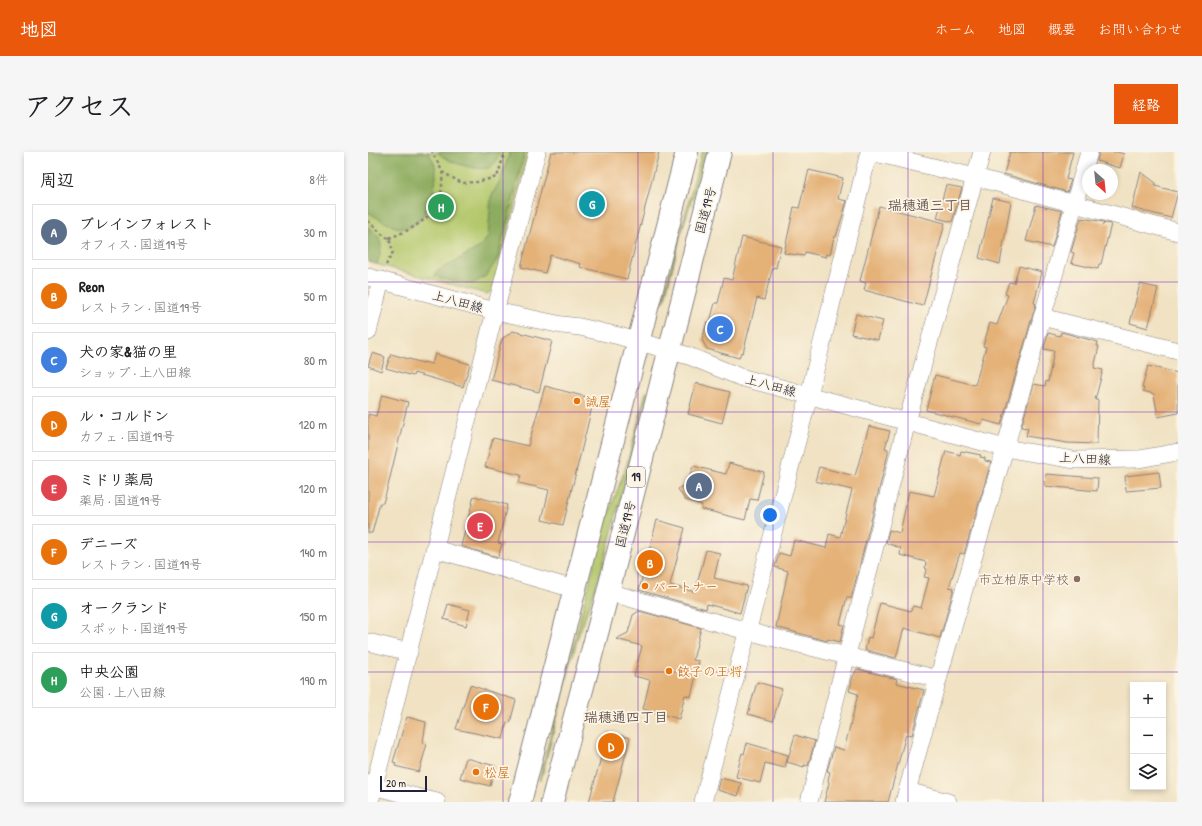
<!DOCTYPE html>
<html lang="ja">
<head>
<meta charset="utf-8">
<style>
  :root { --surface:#fff; --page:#f6f6f6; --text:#202124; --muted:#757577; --line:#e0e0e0; --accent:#ea580c }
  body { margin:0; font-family:"Patrick Hand","Klee One",sans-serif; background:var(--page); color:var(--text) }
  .controls { position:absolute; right:12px; bottom:12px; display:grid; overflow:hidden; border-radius:0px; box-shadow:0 2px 6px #0003 }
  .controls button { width:36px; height:36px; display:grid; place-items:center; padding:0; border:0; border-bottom:1px solid var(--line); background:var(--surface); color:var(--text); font:20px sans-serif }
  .compass { position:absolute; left:714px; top:12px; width:36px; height:36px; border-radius:50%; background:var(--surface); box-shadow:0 2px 6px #0003; rotate:153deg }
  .scale { position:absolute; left:12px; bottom:10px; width:47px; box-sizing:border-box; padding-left:4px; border:2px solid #22223b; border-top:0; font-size:11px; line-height:14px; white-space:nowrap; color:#22223b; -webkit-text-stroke:3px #fcf5e5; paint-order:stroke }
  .you { position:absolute; left:402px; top:363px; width:14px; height:14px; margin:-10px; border:3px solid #fff; border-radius:50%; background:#1a73e8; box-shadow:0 0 0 6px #1a73e833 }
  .badge { display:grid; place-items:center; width:26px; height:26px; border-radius:50%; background:var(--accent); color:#fff; font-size:13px; font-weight:700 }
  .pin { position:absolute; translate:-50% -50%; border:2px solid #fff; box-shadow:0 1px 4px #0006 }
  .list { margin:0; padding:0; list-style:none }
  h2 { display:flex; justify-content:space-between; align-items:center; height:52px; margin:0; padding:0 16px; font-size:17px }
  h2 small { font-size:13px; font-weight:400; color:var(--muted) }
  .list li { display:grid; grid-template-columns:26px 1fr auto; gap:12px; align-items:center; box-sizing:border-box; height:56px; margin:0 8px 8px; padding:0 8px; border:1px solid var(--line); border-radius:0px }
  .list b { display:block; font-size:15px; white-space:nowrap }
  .list p { margin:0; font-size:13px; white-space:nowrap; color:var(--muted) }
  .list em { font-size:13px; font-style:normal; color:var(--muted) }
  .icon { flex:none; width:22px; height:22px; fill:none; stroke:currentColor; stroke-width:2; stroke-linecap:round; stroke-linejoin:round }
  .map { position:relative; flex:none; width:810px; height:650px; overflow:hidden; border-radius:0px }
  header { display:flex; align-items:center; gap:24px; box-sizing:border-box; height:56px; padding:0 20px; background:var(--accent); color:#fff }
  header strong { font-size:19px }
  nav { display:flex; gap:22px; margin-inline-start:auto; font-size:14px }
  .intro { display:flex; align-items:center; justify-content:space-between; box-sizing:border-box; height:96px; padding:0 24px }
  h1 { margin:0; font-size:28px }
  .button { padding:10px 18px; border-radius:0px; background:var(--accent); color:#fff; font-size:14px; font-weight:700 }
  main { display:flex; gap:24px; padding:0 24px }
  aside { flex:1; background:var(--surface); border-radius:0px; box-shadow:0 2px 6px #0003 }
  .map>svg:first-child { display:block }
  .green { fill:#b2c76b; stroke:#6a7453 }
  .forest { fill:#8dac5f; stroke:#58674d }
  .building { fill:#e4b177 }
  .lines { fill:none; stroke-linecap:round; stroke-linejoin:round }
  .minor-casing { stroke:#89827f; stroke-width:18 }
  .highway-casing { stroke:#89827f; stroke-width:24 }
  .path { stroke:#89827f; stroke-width:2.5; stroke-dasharray:3 3; stroke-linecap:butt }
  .minor { stroke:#fff; stroke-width:17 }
  .highway { stroke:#fff; stroke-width:22 }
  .grid { fill:none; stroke:#7b2cbf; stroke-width:1; stroke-opacity:0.55 }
  .food-dot { fill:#e8710a; stroke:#fcf5e5; stroke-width:1.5 }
  .education-dot { fill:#8d6e63; stroke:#fcf5e5; stroke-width:1.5 }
  .labels { text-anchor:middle; stroke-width:3.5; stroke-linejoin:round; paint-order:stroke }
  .shield { fill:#fcf5e5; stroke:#63616e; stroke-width:1 }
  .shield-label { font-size:12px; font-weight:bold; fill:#22223b }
  .street-label { font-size:13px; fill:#22223b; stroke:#fcf5e5 }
  .food-label { font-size:13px; fill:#c56008; stroke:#fcf5e5; text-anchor:start }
  .education-label { font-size:13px; fill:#785e54; stroke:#fcf5e5; text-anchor:end }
  .neighbourhood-label { font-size:14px; font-weight:bold; fill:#665450; stroke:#fcf5e5 }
</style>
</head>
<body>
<header>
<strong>地図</strong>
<nav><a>ホーム</a><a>地図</a><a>概要</a><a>お問い合わせ</a></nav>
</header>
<div class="intro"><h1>アクセス</h1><a class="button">経路</a></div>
<main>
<aside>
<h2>周辺<small>8件</small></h2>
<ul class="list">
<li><span class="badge" style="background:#5c6f8a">A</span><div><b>ブレインフォレスト</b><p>オフィス · 国道19号</p></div><em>30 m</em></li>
<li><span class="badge" style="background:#e8710a">B</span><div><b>Reon</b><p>レストラン · 国道19号</p></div><em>50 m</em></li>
<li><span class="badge" style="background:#3f7fe0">C</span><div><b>犬の家&amp;猫の里</b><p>ショップ · 上八田線</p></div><em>80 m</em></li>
<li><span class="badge" style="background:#e8710a">D</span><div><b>ル・コルドン</b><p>カフェ · 国道19号</p></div><em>120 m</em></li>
<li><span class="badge" style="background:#e0444e">E</span><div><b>ミドリ薬局</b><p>薬局 · 国道19号</p></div><em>120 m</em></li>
<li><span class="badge" style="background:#e8710a">F</span><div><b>デニーズ</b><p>レストラン · 国道19号</p></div><em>140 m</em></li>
<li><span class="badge" style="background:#0f9aa8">G</span><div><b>オークランド</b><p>スポット · 国道19号</p></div><em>150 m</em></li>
<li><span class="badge" style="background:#2e9e5b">H</span><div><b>中央公園</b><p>公園 · 上八田線</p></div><em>190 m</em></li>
</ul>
</aside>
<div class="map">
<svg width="810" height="650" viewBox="0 0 810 650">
  <rect width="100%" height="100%" fill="#fcf5e5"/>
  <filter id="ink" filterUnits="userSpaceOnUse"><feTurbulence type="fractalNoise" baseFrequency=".025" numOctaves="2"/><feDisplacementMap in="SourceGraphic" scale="8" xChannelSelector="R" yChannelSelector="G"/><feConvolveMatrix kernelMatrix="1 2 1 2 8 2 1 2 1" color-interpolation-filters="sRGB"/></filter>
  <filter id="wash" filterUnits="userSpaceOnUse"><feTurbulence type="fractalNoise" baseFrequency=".012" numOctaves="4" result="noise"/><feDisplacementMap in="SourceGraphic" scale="16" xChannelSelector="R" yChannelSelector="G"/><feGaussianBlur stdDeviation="0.9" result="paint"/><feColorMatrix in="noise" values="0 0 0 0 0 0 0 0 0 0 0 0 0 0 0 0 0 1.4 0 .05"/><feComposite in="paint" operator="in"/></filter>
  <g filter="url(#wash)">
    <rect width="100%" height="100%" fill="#f0e2c3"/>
    <g class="green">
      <polygon points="0,0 161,0 125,138 119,142 0,110"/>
      <polygon points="334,0 339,0 313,81 296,150 294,149"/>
      <polygon points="278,240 280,241 235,414 209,488 173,628 171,628 235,377 259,312"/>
    </g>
    <g class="forest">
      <path d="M0,0H60C62,4 66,9 67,14C72,31 57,75 37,76C25,77 10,66 0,60Z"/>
      <path d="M70,0H132C130,5 127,12 122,15C113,21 75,9 70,0Z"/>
      <polygon points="142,0 157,0 130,106 119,123 105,132 78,128 67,124 68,120 112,95 120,85 123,45 132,29"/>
      <path d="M0,75C16,86 15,94 9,112L0,109Z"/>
    </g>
    <g id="blocks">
      <g class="building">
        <polygon points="183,0 291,0 259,127 212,115 213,112 182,103 177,121 153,115"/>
        <polygon points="642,0 705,0 698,27 703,28 699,40 636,22"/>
        <polygon points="731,0 749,0 756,2 752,16 729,9"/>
        <polygon points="441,18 475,26 470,47 479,49 468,85 466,85 462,103 459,102 458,105 437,100 436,104 416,101 426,55 431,56"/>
        <polygon points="773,20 788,31 787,34 810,40 803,66 764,56"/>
        <polygon points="578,33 594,36 584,70 569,66"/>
        <polygon points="625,46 643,50 632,112 611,106"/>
        <polygon points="668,53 694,59 684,95 658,89"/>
        <polygon points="511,54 577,71 555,154 496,138 498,131 492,129"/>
        <polygon points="713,66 736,70 734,74 737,71 743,72 733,112 731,112 730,117 703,111 706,101 703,100"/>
        <polygon points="374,85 413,94 408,116 405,115 396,148 389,146 375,201 373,200 371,206 339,197 334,188 339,170 342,170 347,151 350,151 356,126 364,128"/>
        <polygon points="651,114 674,120 666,151 668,152 633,273 615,268 613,272 558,258 567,223 607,233 618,195 615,194 622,171 629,173 640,143 637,142 641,130 646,131"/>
        <polygon points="772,132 790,136 780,176 762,171"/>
        <polygon points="488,162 515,169 510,188 483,182"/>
        <polygon points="145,179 184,189 171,240 123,228 134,187"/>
        <polygon points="693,180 730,190 729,194 731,194 726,216 735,218 727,248 730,248 729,292 699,291 658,284 660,276 653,275 666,232 677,234 678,229 680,230 686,199 676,197 680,181 692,184"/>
        <polygon points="4,201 17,205 13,219 0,214"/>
        <polygon points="23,202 55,211 55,210 64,212 67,202 102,212 95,235 46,221 45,224 18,216"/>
        <polygon points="780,214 810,221 810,261 790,265 786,242 775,239 776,236 774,236"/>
        <polygon points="328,231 362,240 354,271 320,262"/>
        <polygon points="177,234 226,247 195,373 174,368 181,338 151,331 153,323 117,315 125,286 160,294"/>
        <polygon points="14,243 40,250 20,334 15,351 12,351 4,381 0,381 0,262 8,264"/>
        <polygon points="501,274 522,279 517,296 520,297 520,302 483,447 479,445 472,472 476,473 472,490 460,487 459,489 408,475 420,419 407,415 411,401 422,404 426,388 458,396 461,382 472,385 484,338 447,329 451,315 487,324"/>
        <polygon points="578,299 592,303 593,299 613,303 612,305 617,306 617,309 623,310 596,402 592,401 581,435 586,436 572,486 536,476 528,506 497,498 500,485 503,486 512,451 543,459 545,454 553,456 561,426 556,425 559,417 557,416 558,410 532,403 533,396 518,391 521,378 532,381 541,339 566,344"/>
        <polygon points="361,311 396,320 389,348 382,347 377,368 333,357 334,353 317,348 310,337 320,330 325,314 358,322"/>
        <polygon points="791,320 793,336 758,339 757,324"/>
        <polygon points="678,322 730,326 729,339 677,334"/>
        <polygon points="106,344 139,353 130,391 134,392 130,405 93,394"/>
        <polygon points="289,368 317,376 302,433 327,440 338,398 352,401 346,426 379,434 372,461 339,452 338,457 271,438"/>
        <polygon points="80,452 102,458 98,474 76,467"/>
        <polygon points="271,459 333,476 325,508 331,509 323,545 317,543 311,567 275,557 282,528 266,524 274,494 248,487 260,481 265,463"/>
        <polygon points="489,517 529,527 528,531 556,538 544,583 538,582 520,650 456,650 461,631 460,628 462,620 459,619 466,595 476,598 490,542 481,539 485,525"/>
        <polygon points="389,530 414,537 405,569 380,562"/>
        <polygon points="102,533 148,548 142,571 139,570 135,587 88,577"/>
        <polygon points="39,565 58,570 55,591 59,592 51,620 27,614 28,611 25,610"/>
        <polygon points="240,580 262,586 245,650 221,650"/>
        <polygon points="427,583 447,589 440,614 436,613 436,615 419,610"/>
        <polygon points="379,591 420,603 417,616 397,611 392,631 368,625 374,601 376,602"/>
        <polygon points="98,606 127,614 122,634 92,626"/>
        <polygon points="352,626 373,631 370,644 349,638"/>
      </g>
    </g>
  </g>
  <g filter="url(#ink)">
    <use href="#blocks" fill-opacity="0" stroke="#89827f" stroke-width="1"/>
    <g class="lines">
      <defs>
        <g id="minor">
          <polyline points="503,0 607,25 810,80"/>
          <polyline points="0,125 127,159 194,173 212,175 251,184 321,204 372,225 637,296 706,308 771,307 810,300"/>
          <polyline points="674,165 810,199"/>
          <polyline points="0,180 13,128"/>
          <polyline points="67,397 206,437"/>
          <polyline points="240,440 379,479 570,527"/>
          <polyline points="0,490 41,500"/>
          <polyline points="0,633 69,650"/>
          <polyline points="539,639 580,650"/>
          <polyline points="2,650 124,171 169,0"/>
          <polyline points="335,650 441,243 501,0"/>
          <polyline points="441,650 539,270 614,0"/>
          <polyline points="536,650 570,527 634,307 721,0"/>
        </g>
        <g id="highway">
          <polyline points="152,650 319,0"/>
          <polyline points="184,650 240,440 352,0"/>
        </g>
      </defs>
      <use href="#minor" class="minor-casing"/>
      <use href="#highway" class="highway-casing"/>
      <g class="path">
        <polyline points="74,20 94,31 109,30 129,25 137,0"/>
        <polyline points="0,69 17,85 21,86 25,100 18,113"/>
        <path d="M21,86C47,77 73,62 74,32C74,28 75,23 74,20C72,13 67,6 64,0"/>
      </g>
      <use href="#minor" class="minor"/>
      <use href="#highway" class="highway"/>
    </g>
  </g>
  <path class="grid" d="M135,0V650M270,0V650M405,0V650M540,0V650M675,0V650M0,130H810M0,260H810M0,390H810M0,520H810"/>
  <g class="food-dot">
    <circle cx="209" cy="249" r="4"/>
    <circle cx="277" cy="434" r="4"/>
    <circle cx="301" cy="519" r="4"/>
    <circle cx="108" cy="620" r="4"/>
  </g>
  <circle class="education-dot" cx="709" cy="427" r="4"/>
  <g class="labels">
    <rect class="shield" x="259" y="315" width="18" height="20" rx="3"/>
    <g class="shield-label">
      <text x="268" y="329">19</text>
    </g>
    <g class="street-label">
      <text transform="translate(337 58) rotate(-75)" y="5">国道19号</text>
      <text transform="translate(90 149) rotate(15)" y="5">上八田線</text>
      <text transform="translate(403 233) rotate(15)" y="5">上八田線</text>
      <text transform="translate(717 306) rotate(3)" y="5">上八田線</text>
      <text transform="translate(257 372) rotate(-76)" y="5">国道19号</text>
    </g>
    <g class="food-label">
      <text x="217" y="254">誠屋</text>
      <text x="285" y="439">パートナー</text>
      <text x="309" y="524">餃子の王将</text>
      <text x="116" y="625">松屋</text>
    </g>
    <g class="education-label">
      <text x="701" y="432">市立柏原中学校</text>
    </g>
    <g class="neighbourhood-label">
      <text x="562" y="58">瑞穂通三丁目</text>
      <text x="258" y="570">瑞穂通四丁目</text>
    </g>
  </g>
</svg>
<div class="controls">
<button>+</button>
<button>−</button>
<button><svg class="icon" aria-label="layers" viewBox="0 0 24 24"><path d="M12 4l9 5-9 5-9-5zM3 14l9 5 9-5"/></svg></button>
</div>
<svg class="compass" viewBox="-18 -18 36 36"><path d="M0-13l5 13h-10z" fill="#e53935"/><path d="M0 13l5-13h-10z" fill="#757577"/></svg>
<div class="scale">20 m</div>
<div class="you"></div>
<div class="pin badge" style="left:331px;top:334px;background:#5c6f8a">A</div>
<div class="pin badge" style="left:282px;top:411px;background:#e8710a">B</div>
<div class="pin badge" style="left:352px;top:177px;background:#3f7fe0">C</div>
<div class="pin badge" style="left:243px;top:594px;background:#e8710a">D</div>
<div class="pin badge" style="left:112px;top:374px;background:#e0444e">E</div>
<div class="pin badge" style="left:118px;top:555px;background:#e8710a">F</div>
<div class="pin badge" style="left:224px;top:52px;background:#0f9aa8">G</div>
<div class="pin badge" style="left:73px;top:55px;background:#2e9e5b">H</div>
</div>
</main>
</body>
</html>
